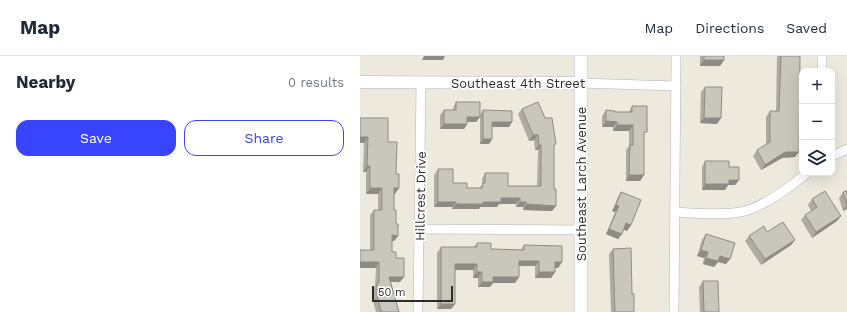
<!DOCTYPE html>
<html lang="en">
<head>
<meta charset="utf-8">
<style>
  :root { --surface:#fff; --page:#f6f6f7; --text:#1f2937; --muted:#747a83; --line:#e0e1e3; --accent:#3944ff }
  body { margin:0; font-family:"Work Sans",sans-serif; background:var(--page); color:var(--text) }
  .controls { position:absolute; right:12px; top:12px; display:grid; overflow:hidden; border-radius:8px; box-shadow:0 4px 16px #0002 }
  .controls button { width:36px; height:36px; display:grid; place-items:center; padding:0; border:0; border-bottom:1px solid var(--line); background:var(--surface); color:var(--text); font:20px sans-serif }
  .scale { position:absolute; left:12px; bottom:10px; width:81px; box-sizing:border-box; padding-left:4px; border:2px solid #2c2c2c; border-top:0; font-size:11px; line-height:14px; white-space:nowrap; color:#2c2c2c; -webkit-text-stroke:3px #fff; paint-order:stroke }
  .list { margin:0; padding:0; list-style:none }
  h2 { display:flex; justify-content:space-between; align-items:center; height:52px; margin:0; padding:0 16px; font-size:17px }
  h2 small { font-size:13px; font-weight:400; color:var(--muted) }
  .actions { display:flex; gap:8px; padding:12px 16px }
  .actions a { flex:1; padding:9px 0; border:1px solid var(--accent); border-radius:12px; text-align:center; font-size:14px; color:var(--accent) }
  .actions .main { background:var(--accent); color:#fff }
  .icon { flex:none; width:22px; height:22px; fill:none; stroke:currentColor; stroke-width:2; stroke-linecap:round; stroke-linejoin:round }
  .map { position:relative; flex:none; width:487px; height:256px; overflow:hidden }
  header { display:flex; align-items:center; gap:24px; box-sizing:border-box; height:56px; padding:0 20px; background:var(--surface); border-bottom:1px solid var(--line) }
  header strong { font-size:19px }
  nav { display:flex; gap:22px; margin-inline-start:auto; font-size:14px }
  main { display:flex }
  aside { flex:1; background:var(--surface) }
  .map>svg:first-child { display:block }
  .lines { fill:none; stroke-linecap:round; stroke-linejoin:round }
  .minor-casing { stroke:#b1b2c0; stroke-width:10 }
  .tertiary-casing { stroke:#b1b2c0; stroke-width:13 }
  .secondary-casing { stroke:#b1b2c0; stroke-width:14 }
  .minor { stroke:#fff; stroke-width:9 }
  .tertiary { stroke:#fff; stroke-width:12 }
  .secondary { stroke:#fff; stroke-width:13 }
  .wall { fill:#adaba2 }
  .shaded-wall { fill:#8d8b84 }
  .building { fill:#c9c7bc; stroke:#8d8b84 }
  .labels { text-anchor:middle; stroke-width:3.5; stroke-linejoin:round; paint-order:stroke }
  .street-label { font-size:13px; fill:#2c2c2c; stroke:#fff }
</style>
</head>
<body>
<header>
<strong>Map</strong>
<nav><a>Map</a><a>Directions</a><a>Saved</a></nav>
</header>
<main>
<aside>
<h2>Nearby<small>0 results</small></h2>
<ul class="list">
</ul>
<div class="actions"><a class="main">Save</a><a>Share</a></div>
</aside>
<div class="map">
<svg width="487" height="256" viewBox="0 0 487 256">
  <rect width="100%" height="100%" fill="#eee9dd"/>
  <g class="lines">
    <defs>
      <g id="minor">
        <polyline points="462,15 462,0"/>
        <polyline points="220,27 316,30"/>
        <polyline points="472,100 487,93"/>
        <path d="M315,156C334,157 362,160 380,156C403,152 430,131 447,117"/>
        <polyline points="59,173 221,174"/>
        <polyline points="58,254 61,27"/>
        <polyline points="314,256 316,0"/>
      </g>
      <polyline id="tertiary" points="0,26 220,27"/>
      <polyline id="secondary" points="221,0 221,256"/>
    </defs>
    <use href="#minor" class="minor-casing"/>
    <use href="#tertiary" class="tertiary-casing"/>
    <use href="#secondary" class="secondary-casing"/>
    <use href="#minor" class="minor"/>
    <use href="#tertiary" class="tertiary"/>
    <use href="#secondary" class="secondary"/>
  </g>
  <g class="wall">
    <polygon points="340,0 364,0 364,4 360,10 340,10"/>
    <polygon points="417,0 440,0 435,101 422,102 401,114 393,100 397,94 406,89 406,61 410,55 416,55 417,1"/>
    <polygon points="345,31 361,62 357,68 340,67 341,36"/>
    <polygon points="96,46 120,59 123,54 152,66 149,71 132,71 132,83 129,88 120,88 120,61 116,66 107,66 107,68 104,73 80,73 80,59 84,54 93,54 93,52"/>
    <polygon points="272,50 284,80 284,119 280,125 266,125 266,94 269,90 269,75 253,75 253,71 242,71 242,60 246,54 255,56 269,56"/>
    <polygon points="162,53 194,91 194,133 196,150 192,155 163,154 163,151 156,151 156,148 139,148 137,151 120,151 119,153 92,153 92,151 74,151 74,119 78,113 93,127 107,132 119,132 122,129 122,123 125,117 148,130 177,130 178,94 175,94 174,84 169,85 158,58"/>
    <polygon points="0,62 28,86 35,138 34,138 34,154 36,168 38,180 34,185 32,185 32,196 36,202 40,226 31,226 39,256 16,256 13,245 13,233 15,230 16,212 0,212 0,194 10,194 10,159 14,154 18,154 18,138 6,138 6,116 3,116 4,87 0,87"/>
    <polygon points="345,105 369,111 379,124 375,129 368,129 365,134 342,134 342,111"/>
    <polygon points="487,135 487,153 483,155 479,142 483,136"/>
    <polygon points="261,136 271,169 267,175 264,173 258,183 246,178 255,156 252,155 258,141"/>
    <polygon points="452,143 481,160 477,165 452,182 441,164 445,159 451,155 448,149"/>
    <polygon points="407,176 435,184 431,189 401,209 385,185 389,180"/>
    <polygon points="346,178 370,203 366,208 358,206 354,211 343,208 344,202 337,200 342,184"/>
    <polygon points="117,187 131,193 161,194 164,189 202,206 198,212 195,212 195,216 191,222 175,222 175,210 159,210 159,221 155,227 133,227 130,231 118,231 118,222 113,222 113,214 95,214 95,248 91,253 77,253 77,197 81,191 114,191"/>
    <polygon points="253,193 272,238 274,256 251,256 249,198"/>
    <polygon points="343,225 359,256 340,256 339,231"/>
  </g>
  <g class="shaded-wall">
    <polygon points="64,0 85,0 83,4 62,4"/>
    <polygon points="344,4 364,4 360,10 340,10"/>
    <polygon points="107,61 120,61 116,66 104,66"/>
    <polygon points="344,62 361,62 357,68 340,67"/>
    <polygon points="246,65 257,66 253,71 242,71"/>
    <polygon points="132,66 152,66 149,71 129,71"/>
    <polygon points="84,68 107,68 104,73 80,73"/>
    <polygon points="257,69 273,69 269,75 253,75"/>
    <polygon points="173,79 178,79 174,84 169,85"/>
    <polygon points="0,81 8,81 4,87 0,87"/>
    <polygon points="123,83 132,83 129,88 120,88"/>
    <polygon points="179,89 181,89 178,94 175,94"/>
    <polygon points="425,96 439,96 435,101 422,102 401,114 405,109"/>
    <polygon points="7,110 10,110 6,116 3,116"/>
    <polygon points="269,119 284,119 280,125 266,125"/>
    <polygon points="369,124 379,124 375,129 368,129 365,134 342,134 345,128"/>
    <polygon points="10,132 22,132 18,138 6,138"/>
    <polygon points="34,132 39,132 35,138 30,138"/>
    <polygon points="141,142 160,142 156,148 139,148 137,151 120,151 119,153 92,153 96,148 123,146"/>
    <polygon points="78,146 96,146 92,151 74,151"/>
    <polygon points="160,146 166,146 163,151 156,151"/>
    <polygon points="166,148 196,150 192,155 163,154"/>
    <polygon points="256,149 259,150 255,156 252,155"/>
    <polygon points="487,149 487,153 483,155"/>
    <polygon points="481,160 477,165 452,182 456,176"/>
    <polygon points="266,167 271,169 267,175 262,173"/>
    <polygon points="249,173 262,178 258,183 246,178"/>
    <polygon points="32,179 38,180 34,185 28,185"/>
    <polygon points="435,184 431,189 401,209 405,203"/>
    <polygon points="341,194 348,196 344,202 337,200"/>
    <polygon points="360,200 370,203 366,208 358,206 354,211 343,208 346,202"/>
    <polygon points="159,205 179,205 175,210 155,210"/>
    <polygon points="0,206 19,206 16,212 0,212"/>
    <polygon points="195,206 202,206 198,212 191,212"/>
    <polygon points="95,208 117,208 113,214 91,214"/>
    <polygon points="117,216 122,216 118,222 113,222"/>
    <polygon points="179,216 195,216 191,222 175,222"/>
    <polygon points="29,221 44,221 40,226 25,226"/>
    <polygon points="133,221 159,221 155,227 133,227 130,231 118,231 122,226"/>
    <polygon points="81,248 95,248 91,253 77,253"/>
  </g>
  <g class="building">
    <rect x="344" y="0" width="20" height="4"/>
    <polygon points="421,0 440,0 439,96 425,96 405,109 397,94 410,86 410,55 419,55"/>
    <polygon points="345,31 362,31 361,62 344,62"/>
    <polygon points="96,46 120,46 120,61 107,61 107,68 84,68 84,54 96,54"/>
    <polygon points="178,46 185,62 192,62 196,88 194,89 194,133 196,133 196,150 166,148 166,146 160,146 160,142 141,142 141,146 123,146 123,148 96,148 96,146 78,146 78,113 93,113 93,127 107,127 107,132 122,132 123,127 125,127 125,117 148,117 148,130 181,130 181,89 179,89 178,79 173,79 162,53"/>
    <polygon points="272,50 287,50 287,76 284,76 284,119 269,119 270,89 273,89 273,69 257,69 257,66 246,65 246,54 255,55 255,56 272,56"/>
    <polygon points="123,54 152,55 152,66 132,66 132,83 123,83"/>
    <polygon points="0,62 28,62 28,86 37,86 36,118 39,118 39,132 34,132 34,154 36,154 36,168 38,168 38,180 32,179 32,196 36,196 36,202 44,202 44,221 29,221 39,256 21,256 17,239 17,227 19,227 19,206 0,206 0,194 14,194 14,154 22,154 22,132 10,132 10,110 7,110 8,81 0,81"/>
    <polygon points="345,105 369,105 369,111 379,111 379,124 369,124 369,128 345,128"/>
    <polygon points="465,135 481,160 456,176 445,159 457,151 452,143"/>
    <polygon points="487,135 487,149 483,136"/>
    <polygon points="261,136 281,144 271,169 266,167 262,178 249,173 259,150 256,149"/>
    <polygon points="423,166 435,184 405,203 389,180 404,170 407,176"/>
    <polygon points="346,178 375,187 370,203 360,200 358,205 346,202 348,196 341,194"/>
    <polygon points="117,187 131,187 131,193 164,194 164,189 202,190 202,206 195,206 195,216 179,216 179,205 159,205 159,221 133,221 133,226 122,226 122,216 117,216 117,208 95,208 95,248 81,248 81,191 117,191"/>
    <polygon points="271,192 272,238 274,238 274,256 255,256 253,193"/>
    <polygon points="343,225 358,225 359,256 344,256"/>
  </g>
  <g class="labels">
    <g class="street-label">
      <text x="158" y="32">Southeast 4th Street</text>
      <text transform="translate(221 128) rotate(-90)" y="5">Southeast Larch Avenue</text>
      <text transform="translate(60 140) rotate(-89)" y="5">Hillcrest Drive</text>
    </g>
  </g>
</svg>
<div class="controls">
<button>+</button>
<button>−</button>
<button><svg class="icon" aria-label="layers" viewBox="0 0 24 24"><path d="M12 4l9 5-9 5-9-5zM3 14l9 5 9-5"/></svg></button>
</div>
<div class="scale">50 m</div>
</div>
</main>
</body>
</html>
